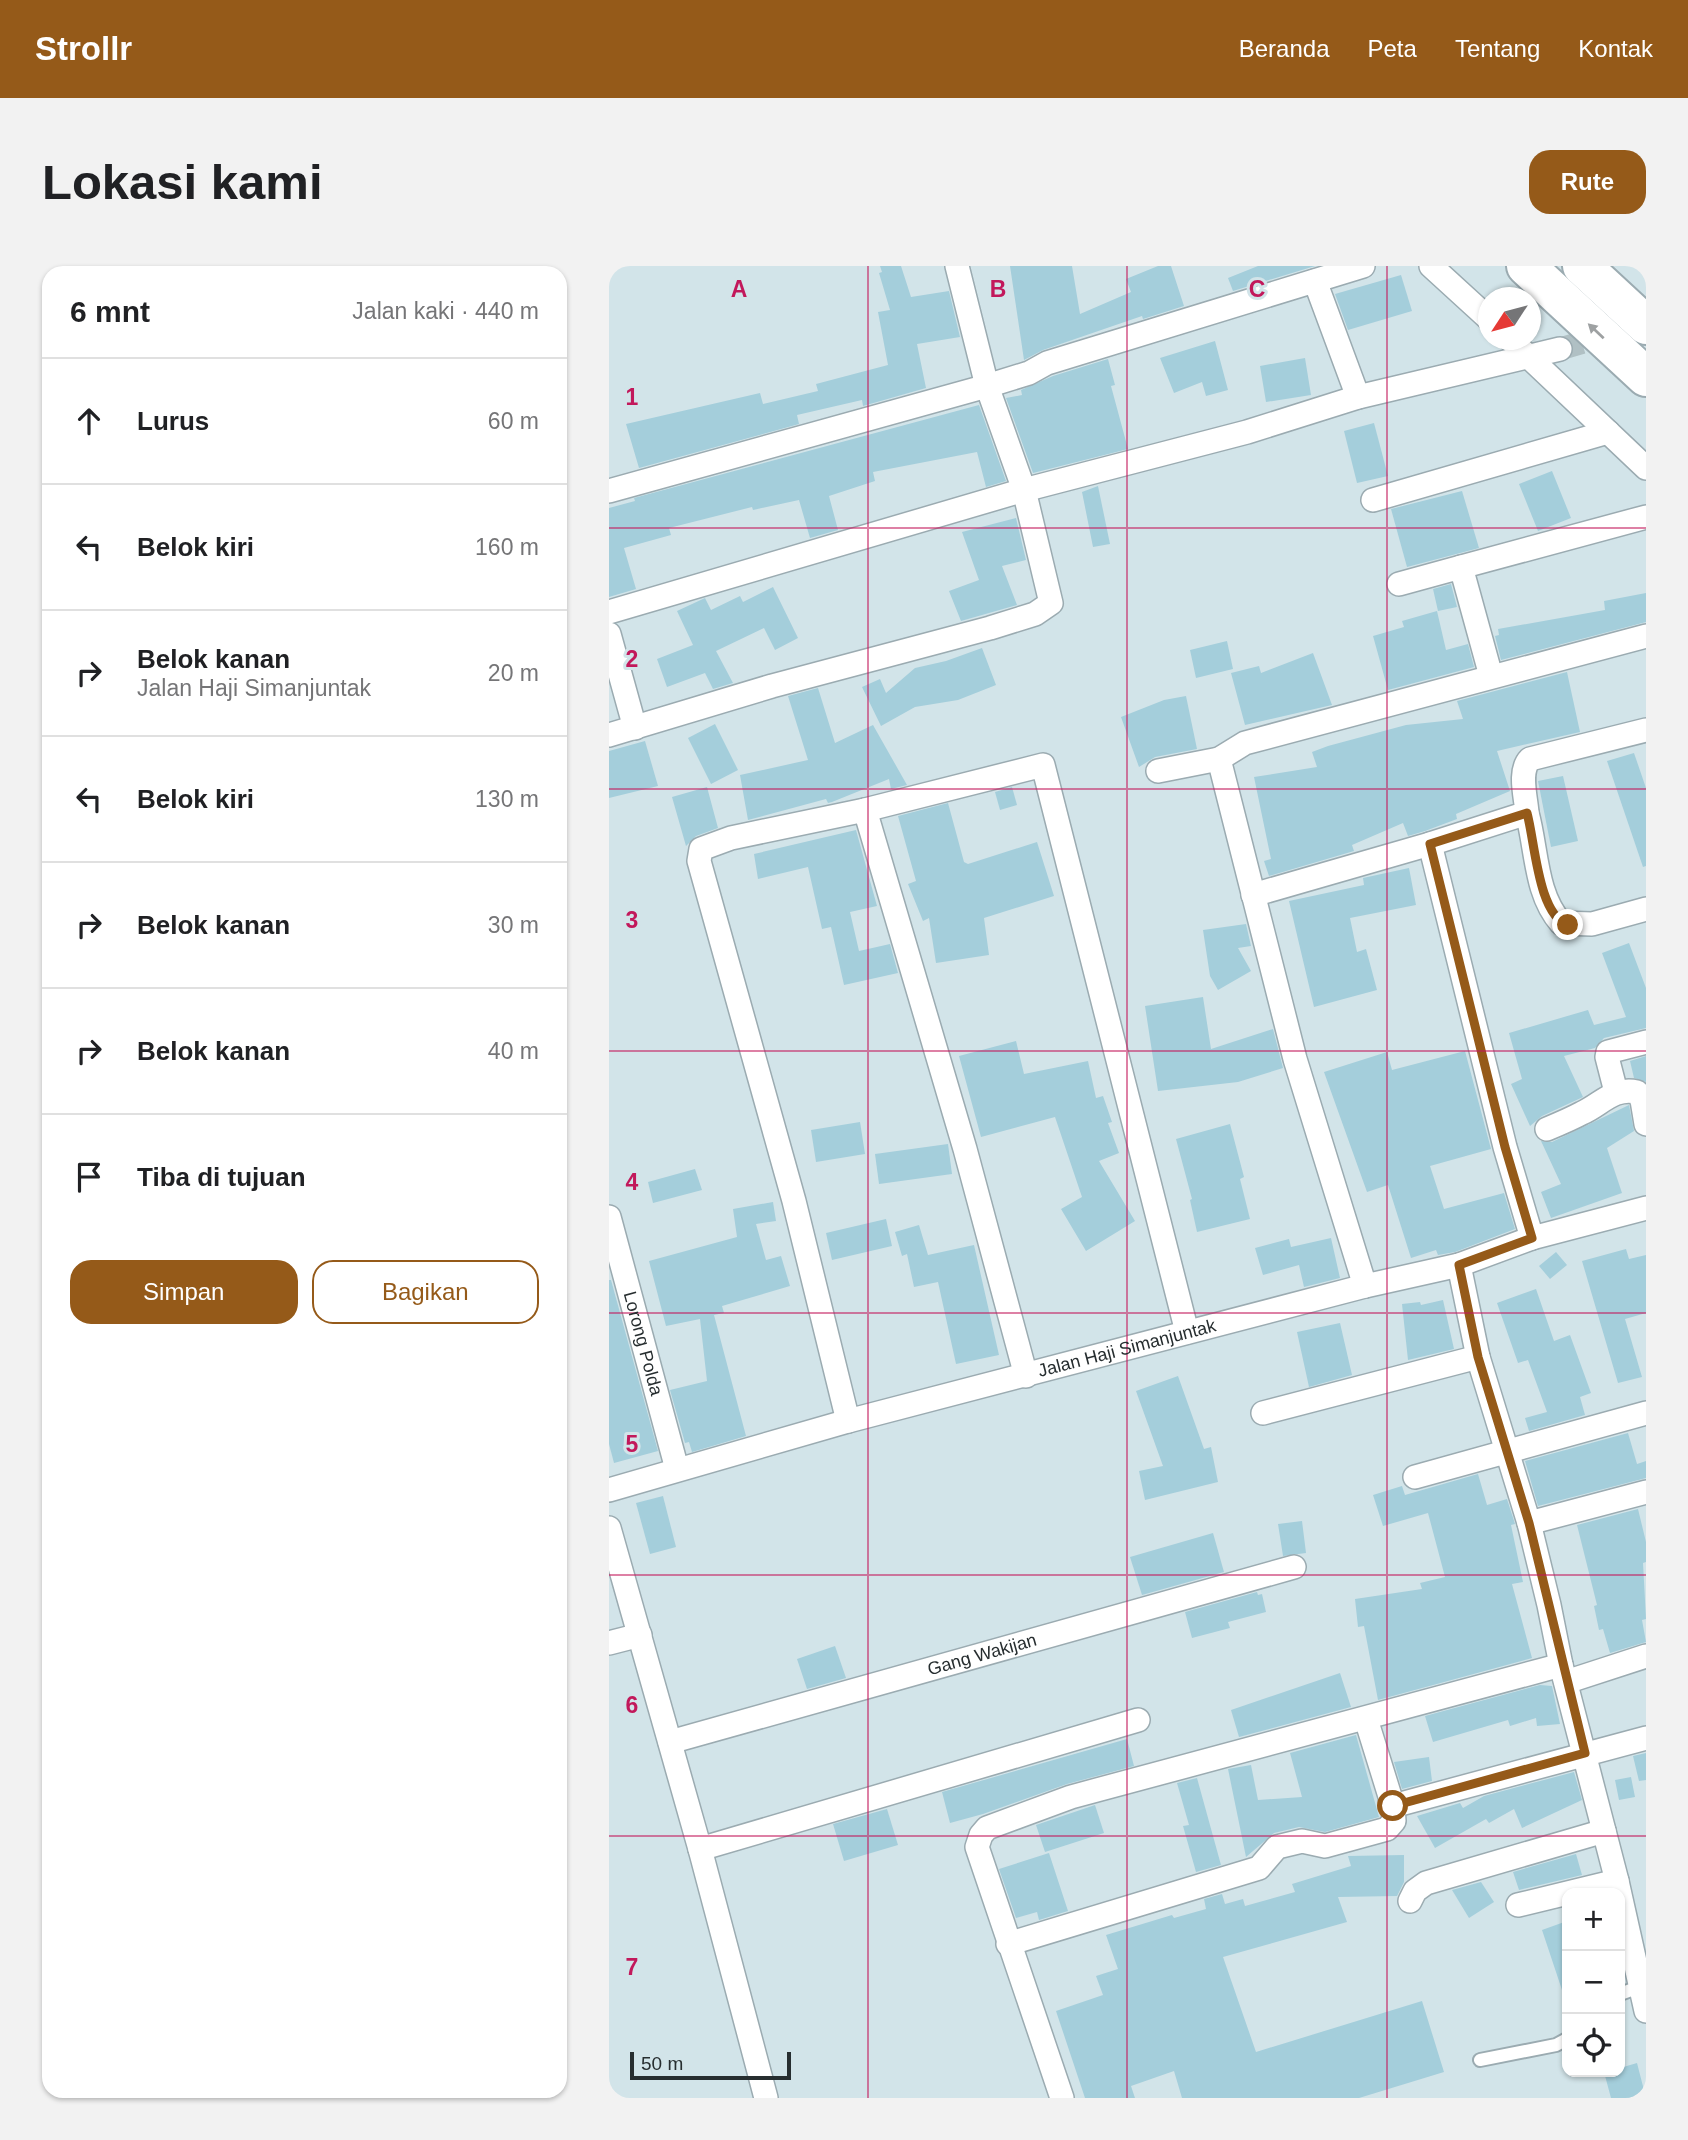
<!DOCTYPE html>
<html lang="id">
<head>
<meta charset="utf-8">
<style>
  :root { --surface:#fff; --page:#f2f2f2; --text:#202124; --muted:#757577; --line:#e0e0e0; --accent:#955a19 }
  body { margin:0; font-family:Helvetica,sans-serif; background:var(--page); color:var(--text) }
  .controls { position:absolute; right:21px; bottom:21px; display:grid; overflow:hidden; border-radius:14px; box-shadow:0 2px 5px #0004 }
  .controls button { width:63px; height:63px; display:grid; place-items:center; padding:0; border:0; border-bottom:2px solid var(--line); background:var(--surface); color:var(--text); font:35px sans-serif }
  .compass { position:absolute; left:869px; top:21px; width:63px; height:63px; border-radius:50%; background:var(--surface); box-shadow:0 2px 5px #0004; rotate:234deg }
  .scale { position:absolute; left:21px; bottom:18px; width:161px; box-sizing:border-box; padding-left:7px; border:4px solid #272e30; border-top:0; font-size:19px; line-height:24px; white-space:nowrap; color:#272e30; -webkit-text-stroke:5px #d2e4e9; paint-order:stroke }
  .stop { position:absolute; width:21px; height:21px; margin:-16px; border:5px solid #955a19; border-radius:50%; background:#fff }
  .stop.end { background:#955a19; border-color:#fff; box-shadow:0 2px 7px #0008 }
  .list { margin:0; padding:0; list-style:none }
  h2 { display:flex; justify-content:space-between; align-items:center; height:91px; margin:0; padding:0 28px; font-size:30px }
  h2 small { font-size:23px; font-weight:400; color:var(--muted) }
  .list li { display:grid; grid-template-columns:46px 1fr auto; gap:21px; align-items:center; box-sizing:border-box; height:126px; padding:0 28px; border-top:2px solid var(--line) }
  .list b { display:block; font-size:26px; white-space:nowrap }
  .list p { margin:0; font-size:23px; white-space:nowrap; color:var(--muted) }
  .list em { font-size:23px; font-style:normal; color:var(--muted) }
  .actions { display:flex; gap:14px; padding:21px 28px }
  .actions a { flex:1; padding:16px 0; border:2px solid var(--accent); border-radius:21px; text-align:center; font-size:24px; color:var(--accent) }
  .actions .main { background:var(--accent); color:#fff }
  .icon { flex:none; width:38px; height:38px; fill:none; stroke:currentColor; stroke-width:2; stroke-linecap:round; stroke-linejoin:round }
  .map { position:relative; flex:none; width:1037px; height:1832px; overflow:hidden; border-radius:21px }
  header { display:flex; align-items:center; gap:42px; box-sizing:border-box; height:98px; padding:0 35px; background:var(--accent); color:#fff }
  header strong { font-size:33px }
  nav { display:flex; gap:38px; margin-inline-start:auto; font-size:24px }
  .intro { display:flex; align-items:center; justify-content:space-between; box-sizing:border-box; height:168px; padding:0 42px }
  h1 { margin:0; font-size:49px }
  .button { padding:18px 32px; border-radius:21px; background:var(--accent); color:#fff; font-size:24px; font-weight:700 }
  main { display:flex; gap:42px; padding:0 42px }
  aside { flex:1; background:var(--surface); border-radius:21px; box-shadow:0 2px 5px #0004 }
  .map>svg:first-child { display:block }
  .building { fill:#a4cedb }
  .lines { fill:none; stroke-linecap:round; stroke-linejoin:round }
  .street-tunnel { stroke:#b0c0c4; stroke-width:23; stroke-dasharray:23 11; stroke-linecap:butt }
  .lane-casing { stroke:#9babb1; stroke-width:16 }
  .street-casing { stroke:#9babb1; stroke-width:26 }
  .highway-casing { stroke:#9babb1; stroke-width:42 }
  .lane { stroke:#fff; stroke-width:12 }
  .street { stroke:#fff; stroke-width:23 }
  .highway { stroke:#fff; stroke-width:38 }
  .oneway { fill:#9ea1a2 }
  .route { stroke:#955a19; stroke-width:9 }
  .grid { fill:none; stroke:#c2185b; stroke-width:2; stroke-opacity:0.55 }
  .labels { text-anchor:middle; stroke-width:6; stroke-linejoin:round; paint-order:stroke }
  .street-label { font-size:18px; fill:#272e30; stroke:#d2e4e9 }
  .grid-label { font-size:23px; text-anchor:middle; font-weight:bold; fill:#c2185b; stroke:#d2e4e9; stroke-width:6; stroke-linejoin:round; paint-order:stroke }
</style>
</head>
<body>
<header>
<strong>Strollr</strong>
<nav><a>Beranda</a><a>Peta</a><a>Tentang</a><a>Kontak</a></nav>
</header>
<div class="intro"><h1>Lokasi kami</h1><a class="button">Rute</a></div>
<main>
<aside>
<h2>6 mnt<small>Jalan kaki · 440 m</small></h2>
<ul class="list">
<li><svg class="icon" aria-label="ahead" viewBox="0 0 24 24"><path d="M12 20V5M6 11l6-6 6 6"/></svg><div><b>Lurus</b></div><em>60 m</em></li>
<li><svg class="icon" aria-label="left" viewBox="0 0 24 24"><path d="M17 20v-9H6M10 6l-5 5 5 5"/></svg><div><b>Belok kiri</b></div><em>160 m</em></li>
<li><svg class="icon" aria-label="right" viewBox="0 0 24 24"><path d="M7 20v-9h11M14 6l5 5-5 5"/></svg><div><b>Belok kanan</b><p>Jalan Haji Simanjuntak</p></div><em>20 m</em></li>
<li><svg class="icon" aria-label="left" viewBox="0 0 24 24"><path d="M17 20v-9H6M10 6l-5 5 5 5"/></svg><div><b>Belok kiri</b></div><em>130 m</em></li>
<li><svg class="icon" aria-label="right" viewBox="0 0 24 24"><path d="M7 20v-9h11M14 6l5 5-5 5"/></svg><div><b>Belok kanan</b></div><em>30 m</em></li>
<li><svg class="icon" aria-label="right" viewBox="0 0 24 24"><path d="M7 20v-9h11M14 6l5 5-5 5"/></svg><div><b>Belok kanan</b></div><em>40 m</em></li>
<li><svg class="icon" aria-label="arrive" viewBox="0 0 24 24"><path d="M6 21V4h12l-3 4 3 4H6"/></svg><div><b>Tiba di tujuan</b></div></li>
</ul>
<div class="actions"><a class="main">Simpan</a><a>Bagikan</a></div>
</aside>
<div class="map">
<svg width="1037" height="1832" viewBox="0 0 1037 1832">
  <rect width="100%" height="100%" fill="#d2e4e9"/>
  <g class="building">
    <polygon points="271,0 292,0 302,31 340,25 351,71 308,78 317,122 254,140 253,134 188,149 190,158 30,202 17,158 151,127 154,138 209,125 207,118 279,99 269,46 281,44 270,7 273,6"/>
    <polygon points="401,0 463,0 471,48 522,26 517,13 549,0 562,0 575,40 534,53 533,50 434,84 415,94"/>
    <polygon points="649,0 706,0 624,25 619,12"/>
    <polygon points="792,9 803,45 739,64 726,28"/>
    <polygon points="606,75 619,124 597,130 593,116 565,127 551,92"/>
    <polygon points="696,92 702,129 657,136 651,100"/>
    <polygon points="499,93 506,119 502,120 519,183 424,207 397,132 413,129 412,124 444,110"/>
    <polygon points="370,139 397,215 377,221 368,186 264,206 266,215 220,230 229,264 201,272 190,234 144,244 143,241 60,262 62,269 15,282 27,323 0,331 0,242 26,235 25,232"/>
    <polygon points="765,157 779,210 748,217 735,165"/>
    <polygon points="943,205 962,252 929,265 910,218"/>
    <polygon points="489,220 501,278 484,281 473,226"/>
    <polygon points="853,225 870,282 798,301 782,243"/>
    <polygon points="407,252 417,294 393,300 408,339 352,355 340,325 370,314 353,266"/>
    <polygon points="842,318 848,341 829,345 824,323"/>
    <polygon points="164,321 189,372 166,384 155,362 107,385 124,417 104,423 96,407 58,421 48,393 84,379 68,345 96,332 102,344 131,330 134,336"/>
    <polygon points="1037,327 1037,356 892,394 886,370 890,369 889,363 996,344 995,335"/>
    <polygon points="828,345 837,384 859,378 865,401 779,424 764,370 795,361 793,355"/>
    <polygon points="618,375 624,403 587,412 581,384"/>
    <polygon points="373,382 387,419 349,434 306,441 272,460 253,421 271,413 277,427 306,402 337,395"/>
    <polygon points="704,387 723,439 636,459 622,407 650,400 652,407"/>
    <polygon points="958,406 971,466 888,485 901,525 847,548 848,553 816,565 799,570 794,557 743,579 745,585 660,610 655,595 662,593 645,511 708,501 703,486 719,480 797,459 854,453 848,435"/>
    <polygon points="209,422 226,477 264,459 298,519 282,523 280,513 223,536 219,537 217,533 139,554 131,509 199,494 179,430"/>
    <polygon points="577,430 588,483 546,491 530,501 512,451 555,434"/>
    <polygon points="106,458 129,504 102,518 79,472"/>
    <polygon points="36,475 49,520 0,532 0,485"/>
    <polygon points="1025,487 1037,522 1037,600 1034,601 998,495"/>
    <polygon points="954,510 969,575 942,581 929,515"/>
    <polygon points="98,521 109,562 87,570 77,580 63,531"/>
    <polygon points="403,521 408,539 391,544 386,526"/>
    <polygon points="339,537 355,596 359,598 428,576 445,630 375,652 380,689 327,697 320,652 314,655 299,618 307,615 289,550"/>
    <polygon points="247,564 268,640 241,646 250,685 281,678 289,707 235,719 222,661 213,663 199,601 149,613 145,588"/>
    <polygon points="800,602 807,639 741,652 748,686 757,683 768,724 705,741 680,635 755,619 754,612"/>
    <polygon points="637,658 642,680 629,682 642,705 609,724 601,710 594,664"/>
    <polygon points="1020,677 1037,722 1037,762 995,772 986,782 955,790 974,831 933,850 921,860 902,818 913,813 900,767 979,744 985,759 1017,751 993,687"/>
    <polygon points="594,731 602,783 664,763 674,802 629,816 549,825 536,740"/>
    <polygon points="407,775 415,808 479,795 487,832 494,830 503,856 499,857 510,887 490,895 526,955 477,985 452,943 473,931 446,851 372,871 350,790"/>
    <polygon points="856,785 882,883 821,900 835,943 895,927 906,963 846,986 829,989 827,984 802,992 779,919 758,926 715,806 778,786 783,804"/>
    <polygon points="1037,790 1037,816 1025,812 1021,795"/>
    <polygon points="1020,839 1025,865 998,882 1013,927 942,952 932,926 952,918 932,875 943,876"/>
    <polygon points="251,856 256,888 207,896 202,864"/>
    <polygon points="621,858 635,911 631,913 641,953 588,966 581,934 583,933 567,873"/>
    <polygon points="339,878 343,908 270,918 266,888"/>
    <polygon points="86,903 93,924 44,937 39,916"/>
    <polygon points="164,936 167,955 147,958 157,994 172,990 181,1020 113,1040 115,1047 105,1049 137,1170 83,1186 80,1176 76,1177 61,1124 98,1115 91,1053 57,1060 40,995 128,971 124,943"/>
    <polygon points="277,953 283,980 223,994 217,967"/>
    <polygon points="310,959 319,989 365,979 390,1089 347,1098 329,1016 305,1021 298,988 293,990 286,966"/>
    <polygon points="722,972 731,1012 695,1021 690,999 654,1009 646,982 680,973 682,981"/>
    <polygon points="1017,983 1020,993 1037,989 1037,1047 1016,1053 1033,1111 1009,1117 973,995"/>
    <polygon points="947,986 958,999 941,1013 930,1000"/>
    <polygon points="0,1014 2,1014 49,1185 5,1197 0,1178"/>
    <polygon points="927,1023 945,1075 961,1069 982,1127 971,1131 976,1149 920,1165 916,1152 938,1146 919,1094 909,1097 888,1037"/>
    <polygon points="834,1034 845,1083 799,1094 793,1038 811,1036 812,1039"/>
    <polygon points="731,1057 743,1109 700,1121 688,1066"/>
    <polygon points="569,1110 595,1183 602,1181 609,1216 536,1234 530,1205 554,1200 527,1125"/>
    <polygon points="1019,1167 1028,1198 1037,1195 1037,1212 929,1240 916,1195"/>
    <polygon points="869,1208 878,1239 898,1233 906,1258 902,1259 914,1316 903,1318 923,1392 769,1434 755,1360 749,1361 746,1333 813,1323 811,1317 836,1311 819,1247 774,1260 764,1229 793,1220 796,1229"/>
    <polygon points="54,1230 67,1281 41,1288 27,1237"/>
    <polygon points="1029,1243 1037,1276 1037,1296 1034,1297 1037,1353 1033,1354 1037,1376 1001,1387 994,1363 990,1364 985,1340 988,1339 968,1259"/>
    <polygon points="693,1255 697,1287 674,1290 669,1258"/>
    <polygon points="604,1267 615,1306 533,1329 521,1291"/>
    <polygon points="648,1326 649,1329 653,1328 657,1346 619,1356 621,1362 583,1372 576,1346"/>
    <polygon points="226,1380 237,1412 198,1423 188,1393"/>
    <polygon points="731,1407 742,1441 630,1471 622,1444"/>
    <polygon points="931,1419 943,1420 951,1458 928,1460 927,1452 901,1460 899,1454 824,1476 816,1450"/>
    <polygon points="747,1469 770,1551 716,1566 690,1561 665,1567 637,1591 619,1503 642,1499 649,1534 693,1531 681,1487"/>
    <polygon points="518,1473 525,1500 458,1518 374,1548 341,1557 333,1526"/>
    <polygon points="1037,1487 1037,1514 1030,1515 1024,1490"/>
    <polygon points="820,1491 823,1515 793,1523 785,1496"/>
    <polygon points="965,1506 973,1534 913,1562 905,1543 880,1557 877,1553 826,1582 808,1550 851,1537 854,1542 875,1530"/>
    <polygon points="1022,1511 1026,1531 1010,1534 1006,1514"/>
    <polygon points="588,1512 612,1599 587,1606 574,1560 580,1559 568,1517"/>
    <polygon points="486,1539 495,1567 436,1586 427,1559"/>
    <polygon points="278,1543 289,1579 235,1595 224,1558"/>
    <polygon points="440,1587 459,1645 430,1654 428,1646 407,1652 390,1603"/>
    <polygon points="967,1588 973,1609 910,1624 904,1606"/>
    <polygon points="795,1589 795,1616 788,1630 729,1631 738,1656 614,1691 647,1786 813,1735 835,1806 750,1832 573,1832 565,1805 522,1820 526,1832 476,1832 447,1745 494,1729 487,1710 509,1703 497,1669 563,1649 565,1652 597,1643 595,1633 613,1628 616,1638 634,1633 636,1640 686,1626 683,1618 742,1600 739,1590"/>
    <polygon points="872,1616 885,1636 860,1652 843,1624"/>
    <polygon points="958,1655 958,1730 955,1730 933,1664"/>
    <polygon points="1028,1797 1037,1832 1002,1832 995,1806 1011,1806 1011,1802"/>
  </g>
  <g class="lines">
    <polyline class="street-tunnel" points="951,83 1002,68"/>
    <defs>
      <g id="lane">
        <polyline points="1011,1728 1030,1721"/>
        <polyline points="871,1794 947,1779 958,1773"/>
      </g>
      <g id="street">
        <polyline points="822,0 880,53"/>
        <polyline points="706,15 749,131"/>
        <polyline points="902,74 1037,202"/>
        <polyline points="0,225 378,120 420,107 438,97 754,0"/>
        <polyline points="764,234 999,166"/>
        <polyline points="852,301 1037,251"/>
        <polyline points="790,318 852,301 882,410"/>
        <polyline points="0,346 415,224 638,166 749,131 951,83"/>
        <polyline points="0,368 26,462"/>
        <polyline points="0,469 163,420 381,362 426,348 442,337 415,224 378,120 348,0"/>
        <polyline points="610,493 686,793 756,1020"/>
        <polyline points="549,505 610,493 636,477 1037,370"/>
        <polyline points="256,544 434,499 578,1066"/>
        <path d="M918,547C928,583 926,628 952,657L983,658L1037,643"/>
        <polyline points="644,629 821,578"/>
        <polyline points="1007,826 998,791 999,786 1037,776"/>
        <path d="M938,863C950,858 962,853 973,847C993,838 1004,821 1028,826L1033,834L1037,858"/>
        <path id="s1" d="M0,951L68,1203"/>
        <path d="M923,972L896,881L821,578L918,547C917,531 909,505 921,493L1037,464"/>
        <polyline points="850,999 869,1091 920,1257 940,1339 952,1399 1008,1615 1037,1745"/>
        <polyline points="654,1147 869,1091"/>
        <polyline points="239,1155 185,935 90,595 92,583 122,572 256,544 356,883 417,1110"/>
        <polyline points="806,1211 1037,1147"/>
        <path id="s2" d="M0,1224L239,1155L756,1020L850,999L923,972L1037,942"/>
        <polyline points="920,1257 1037,1226"/>
        <polyline points="0,1262 91,1583 157,1832"/>
        <polyline points="0,1377 31,1369"/>
        <polyline points="957,1416 1037,1390"/>
        <polyline points="757,1453 784,1540"/>
        <path id="s3" d="M61,1476L685,1301"/>
        <polyline points="91,1583 529,1454"/>
        <polyline points="801,1635 806,1625 817,1617 995,1565"/>
        <polyline points="909,1639 1008,1615"/>
        <polyline points="399,1678 650,1602 668,1581 693,1575 716,1580 778,1563 785,1555 784,1540 1037,1472"/>
        <polyline points="453,1832 368,1581 372,1569 378,1562 462,1531 952,1399"/>
      </g>
      <g id="highway">
        <polyline points="917,0 1037,111"/>
        <polyline points="973,0 1037,59"/>
      </g>
    </defs>
    <use href="#lane" class="lane-casing"/>
    <use href="#street" class="street-casing"/>
    <use href="#highway" class="highway-casing"/>
    <use href="#lane" class="lane"/>
    <use href="#street" class="street"/>
    <use href="#highway" class="highway"/>
  </g>
  <defs><path id="oneway-solid" d="M-6-.8H1V-3.2L6.5 0L1 3.2V.8H-6Z" transform="scale(1.75)"/></defs>
  <use class="oneway" href="#oneway-solid" transform="translate(987 65) rotate(-137)"/>
  <g class="lines">
    <path class="route" d="M784,1540L976,1487L920,1257L869,1091L850,999L923,972L896,881L821,578L918,547C926,576 929,649 959,659"/>
  </g>
  <path class="grid" d="M259,0V1832M518,0V1832M778,0V1832M0,262H1037M0,523H1037M0,785H1037M0,1047H1037M0,1309H1037M0,1570H1037"/>
  <g class="labels">
    <g class="street-label">
      <text dy="6" stroke="none"><textPath href="#s1" startOffset="131">Lorong Polda</textPath></text>
      <text dy="6" stroke="none"><textPath href="#s2" startOffset="537">Jalan Haji Simanjuntak</textPath></text>
      <text dy="6" stroke="none"><textPath href="#s3" startOffset="324">Gang Wakijan</textPath></text>
    </g>
  </g>
  <g class="grid-label">
    <text x="130" y="31">A</text>
    <text x="389" y="31">B</text>
    <text x="648" y="31">C</text>
    <text x="23" y="139">1</text>
    <text x="23" y="401">2</text>
    <text x="23" y="662">3</text>
    <text x="23" y="924">4</text>
    <text x="23" y="1186">5</text>
    <text x="23" y="1447">6</text>
    <text x="23" y="1709">7</text>
  </g>
</svg>
<div class="controls">
<button>+</button>
<button>−</button>
<button><svg class="icon" aria-label="locate" viewBox="0 0 24 24"><circle cx="12" cy="12" r="6"/><path d="M12 2v4M12 18v4M2 12h4M18 12h4"/></svg></button>
</div>
<svg class="compass" viewBox="-18 -18 36 36"><path d="M0-13l5 13h-10z" fill="#e53935"/><path d="M0 13l5-13h-10z" fill="#757577"/></svg>
<div class="scale">50 m</div>
<div class="stop" style="left:784px;top:1540px"></div>
<div class="stop end" style="left:959px;top:659px"></div>
</div>
</main>
</body>
</html>
